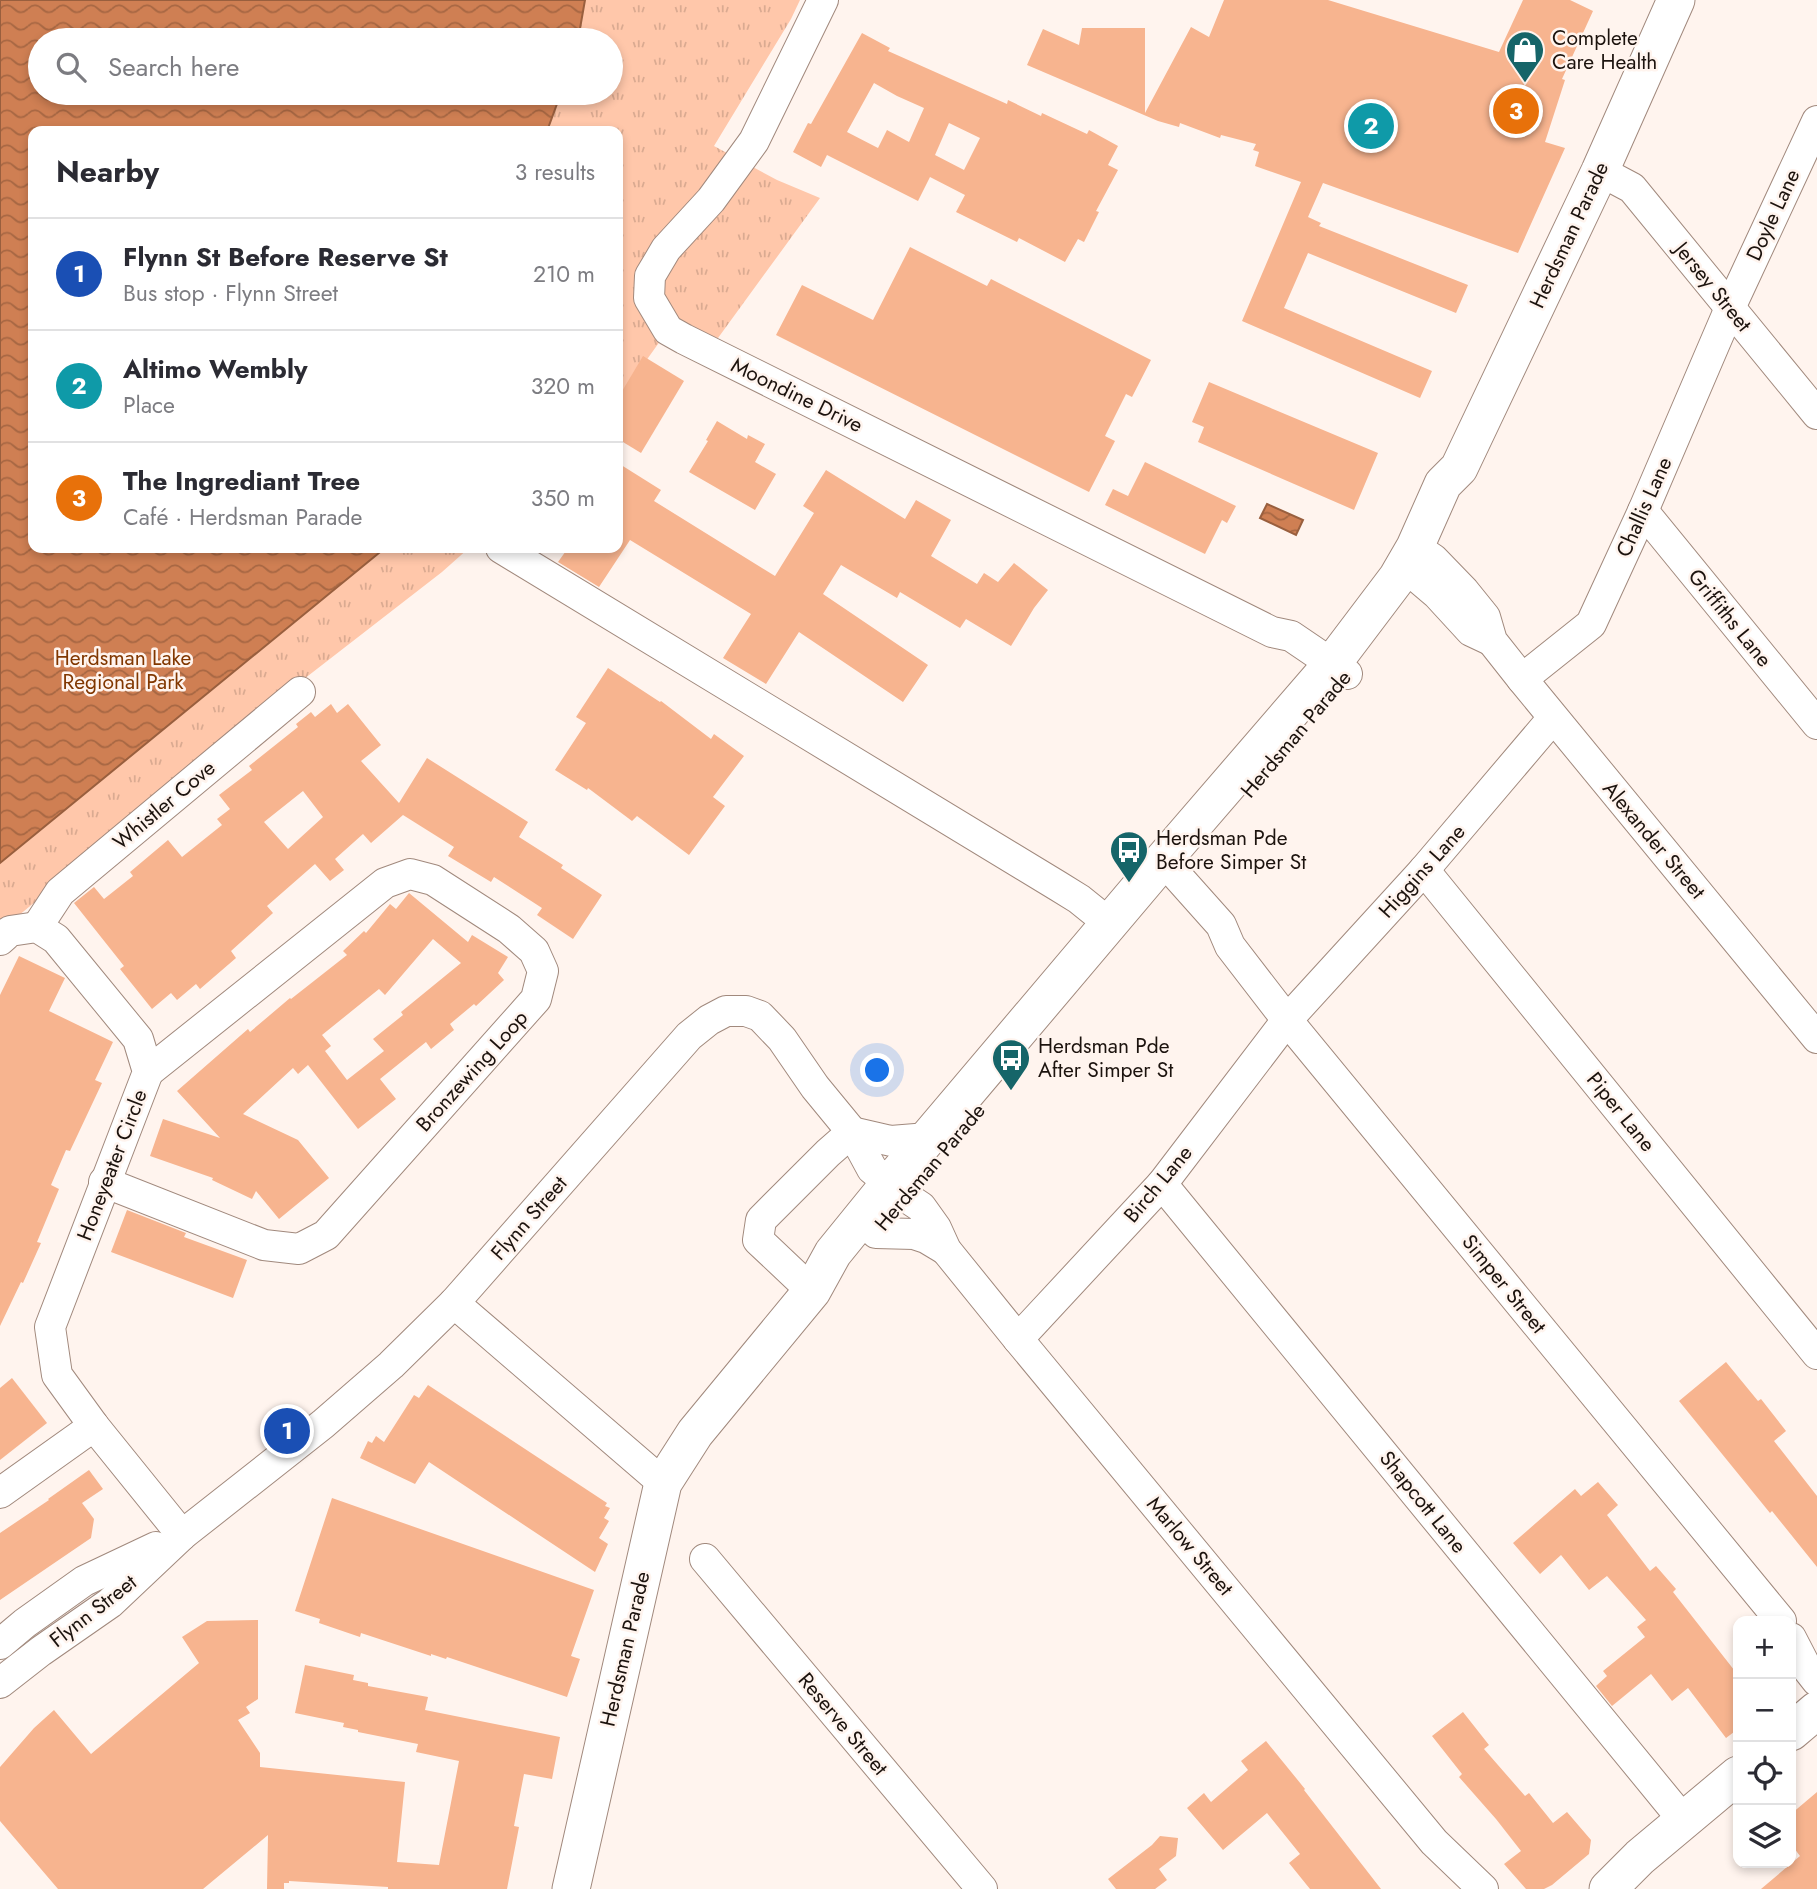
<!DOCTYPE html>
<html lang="en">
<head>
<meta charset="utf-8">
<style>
  :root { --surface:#fff; --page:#f7f7f7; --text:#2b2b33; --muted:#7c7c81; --line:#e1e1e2; --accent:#166569 }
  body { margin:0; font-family:Jost,sans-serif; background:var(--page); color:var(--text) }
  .controls { position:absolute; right:21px; bottom:21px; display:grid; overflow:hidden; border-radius:14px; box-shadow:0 4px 10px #0003 }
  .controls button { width:63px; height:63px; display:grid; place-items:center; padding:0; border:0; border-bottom:2px solid var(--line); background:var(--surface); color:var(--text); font:35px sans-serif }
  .you { position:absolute; left:878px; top:1071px; width:24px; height:24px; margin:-18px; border:5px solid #fff; border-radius:50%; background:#1a73e8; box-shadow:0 0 0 10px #1a73e833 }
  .badge { display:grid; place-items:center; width:46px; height:46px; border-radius:50%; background:var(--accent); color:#fff; font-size:23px; font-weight:700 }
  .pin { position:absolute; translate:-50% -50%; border:4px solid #fff; box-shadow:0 2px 7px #0006 }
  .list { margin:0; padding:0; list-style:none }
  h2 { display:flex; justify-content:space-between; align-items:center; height:91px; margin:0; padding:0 28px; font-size:30px }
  h2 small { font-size:23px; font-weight:400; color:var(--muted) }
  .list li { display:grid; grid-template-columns:46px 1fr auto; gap:21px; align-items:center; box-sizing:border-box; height:112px; padding:0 28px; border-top:2px solid var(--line) }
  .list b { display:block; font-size:26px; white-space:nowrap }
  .list p { margin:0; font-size:23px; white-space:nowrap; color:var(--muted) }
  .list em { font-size:23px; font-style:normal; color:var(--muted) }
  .icon { flex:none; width:38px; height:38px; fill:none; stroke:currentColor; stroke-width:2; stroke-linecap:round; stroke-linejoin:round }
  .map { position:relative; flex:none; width:1817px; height:1889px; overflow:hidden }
  .search { position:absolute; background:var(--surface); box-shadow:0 4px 10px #0003; left:28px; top:28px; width:595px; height:77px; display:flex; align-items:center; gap:18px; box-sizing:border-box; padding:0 24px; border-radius:38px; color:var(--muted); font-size:26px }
  .panel { position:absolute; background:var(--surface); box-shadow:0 4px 10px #0003; left:28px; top:126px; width:595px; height:427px; border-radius:14px }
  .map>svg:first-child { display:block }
  .grass { fill:url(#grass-tufts); fill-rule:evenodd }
  .water { fill:url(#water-waves); stroke:#995f3e; stroke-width:2 }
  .building { fill:#f7b48f; fill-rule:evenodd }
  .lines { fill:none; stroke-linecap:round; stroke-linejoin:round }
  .minor-casing { stroke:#a1897d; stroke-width:32 }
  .major-casing { stroke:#a1897d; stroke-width:39 }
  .minor { stroke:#fff; stroke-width:30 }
  .major { stroke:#fff; stroke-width:37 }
  .labels { text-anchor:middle; stroke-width:5; stroke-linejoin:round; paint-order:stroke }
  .poi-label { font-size:21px; fill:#1c130e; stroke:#fff4ee; text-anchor:start }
  .street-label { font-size:21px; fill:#1c130e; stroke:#fff4ee }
  .park-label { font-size:21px; fill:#813700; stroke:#fff4ee }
</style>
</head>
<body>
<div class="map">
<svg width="1817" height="1889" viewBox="0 0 1817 1889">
  <defs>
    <pattern id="grass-tufts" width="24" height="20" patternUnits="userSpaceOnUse" patternTransform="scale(1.75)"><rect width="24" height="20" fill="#ffc7aa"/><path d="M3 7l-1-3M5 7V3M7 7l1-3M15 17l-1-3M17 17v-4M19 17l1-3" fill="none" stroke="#daaa91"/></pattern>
    <pattern id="water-waves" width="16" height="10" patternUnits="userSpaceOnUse" patternTransform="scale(1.75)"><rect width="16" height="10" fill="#cf7f53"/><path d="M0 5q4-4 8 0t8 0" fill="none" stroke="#a76743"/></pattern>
  </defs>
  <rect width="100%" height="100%" fill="#fff4ee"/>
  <path class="grass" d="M0,0H800L791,19L714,146L777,180L820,198L718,338L668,330L618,400V131H33V548H469L442,572L304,679L0,931ZM40,40H611V93H40Z"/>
  <g class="water">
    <polygon points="0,0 585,0 578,40 40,40 40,93 561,93 547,131 33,131 33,548 385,548 0,863"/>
    <polygon points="1267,504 1303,520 1296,535 1260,518"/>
  </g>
  <g class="building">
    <polygon points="1224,0 1328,0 1499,52 1523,0 1570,0 1593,11 1562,79 1565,80 1545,142 1565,148 1518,253 1323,183 1308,217 1321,223 1319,226 1468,285 1456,313 1308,253 1284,308 1432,371 1420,398 1242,321 1301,182 1255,166 1259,152 1253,150 1256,144 1221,135 1220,138 1180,123 1179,127 1158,121 1027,65 1043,29 1079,45 1082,28 1145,28 1145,113 1191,27 1209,37"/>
    <path d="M862,33L890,48L888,51L1007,104L1008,100L1041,116L1042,113L1087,134L1089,130L1118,146L1108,165L1118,170L1096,211L1099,212L1084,242L1078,239L1065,262L1019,238L1017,242L956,212L965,195L930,177L918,201L827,155L821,167L793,152L808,123L811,124ZM874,83L897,96L924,108L909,142L887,130L878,148L847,132ZM949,123L980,138L964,170L935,155Z"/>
    <polygon points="910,247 987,286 991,279 1151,360 1132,397 1126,394 1105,436 1115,441 1089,492 776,335 802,285 873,320"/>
    <polygon points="643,356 684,381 641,453 618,439 618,398"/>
    <polygon points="1209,382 1378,453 1354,510 1198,442 1204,427 1192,422"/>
    <polygon points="717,421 747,439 748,435 765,444 755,462 776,474 755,510 689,472 708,441 706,440"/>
    <polygon points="1145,462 1236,506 1227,523 1222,520 1205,554 1105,505 1113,489 1128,496"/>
    <polygon points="618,463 661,490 654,501 775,576 814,513 803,506 826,470 905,519 916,500 951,520 931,556 977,584 984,573 998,582 1014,563 1048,590 1034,608 1011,646 966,619 960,628 900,592 897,598 841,565 823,594 928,665 903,702 799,632 766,684 723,658 751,614 630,540 599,587 558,562 568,548 618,548"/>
    <polygon points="608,668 660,702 661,701 711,739 714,734 744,756 713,797 725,806 689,855 637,816 632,821 588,788 587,790 555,770 586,723 576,717"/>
    <path d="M331,704L337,713L348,704L381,745L361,761L399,803L427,758L528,822L519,837L563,865L561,868L602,895L573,939L537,915L542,908L494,877L491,882L448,856L454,847L403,815L371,843L363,834L335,859L344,870L330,881L315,864L267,906L273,913L231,951L236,958L200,989L196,984L177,1000L171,993L152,1009L120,969L124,966L74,903L94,887L104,899L133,876L130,872L168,840L182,857L222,825L217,819L230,809L219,795L252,770L249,766L298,727L296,724L311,712L315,717ZM303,791L323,817L288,849L264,822Z"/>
    <path d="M409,893L468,942L472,935L508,957L498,973L504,980L476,1006L474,1004L450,1024L454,1030L431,1049L426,1042L380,1079L396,1099L358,1129L308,1065L298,1074L293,1068L243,1114L298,1140L329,1178L279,1219L256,1191L252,1199L212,1180L213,1178L150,1156L163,1119L220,1138L177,1091L248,1029L250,1032L290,998L291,999L347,955L343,951L364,931L366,933L390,904L396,909ZM433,939L461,963L401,1012L403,1015L373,1039L384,1051L347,1080L325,1051L331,1046L322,1035L379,989L385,995Z"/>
    <polygon points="19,956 65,978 49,1011 113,1042 95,1080 102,1083 70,1151 66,1150 51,1185 59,1189 37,1242 41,1243 23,1283 21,1282 0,1326 0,995"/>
    <polygon points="127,1210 186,1233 184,1237 247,1260 233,1298 111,1252"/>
    <polygon points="1726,1362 1758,1401 1761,1399 1786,1431 1774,1441 1817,1496 1817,1567 1772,1511 1770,1513 1679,1401"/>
    <polygon points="12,1378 47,1423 0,1460 0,1388"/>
    <polygon points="428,1385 607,1503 605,1506 610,1508 604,1518 609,1521 599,1538 608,1544 595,1572 429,1462 415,1484 360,1458 368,1441 372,1443 376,1436 384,1442 414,1395 419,1398"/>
    <polygon points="89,1470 103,1489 82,1503 94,1519 91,1538 0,1600 0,1533 49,1500 48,1499"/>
    <polygon points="1598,1482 1618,1505 1607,1515 1650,1571 1656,1566 1676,1589 1673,1592 1738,1675 1738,1729 1726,1738 1688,1688 1672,1701 1651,1674 1612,1706 1596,1686 1607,1676 1603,1671 1645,1637 1637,1627 1646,1620 1607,1576 1589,1590 1561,1555 1540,1574 1513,1543 1575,1489 1581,1496"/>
    <polygon points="332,1498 594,1590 571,1656 580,1659 567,1697 447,1657 446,1659 431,1654 431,1656 361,1633 360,1637 319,1623 320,1619 295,1611"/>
    <polygon points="258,1620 258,1699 246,1707 250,1713 238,1720 260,1753 260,1767 405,1782 397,1862 439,1865 459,1761 416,1752 418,1744 358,1732 358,1730 343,1727 344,1723 295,1713 305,1665 354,1675 353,1680 368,1683 368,1686 428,1697 425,1710 560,1737 552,1779 524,1774 514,1826 519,1827 507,1889 388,1889 388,1887 289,1881 289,1883 284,1883 284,1889 267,1889 268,1835 203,1889 58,1889 0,1821 0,1767 34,1728 54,1710 91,1754 199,1663 182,1637 207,1621"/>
    <polygon points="1463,1712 1489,1745 1484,1749 1525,1796 1529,1793 1553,1823 1567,1812 1591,1840 1589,1854 1552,1885 1544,1889 1526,1889 1504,1864 1521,1851 1496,1819 1459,1777 1462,1774 1432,1736"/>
    <polygon points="1266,1741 1305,1789 1304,1790 1381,1889 1310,1889 1289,1863 1300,1854 1267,1813 1223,1850 1187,1808 1204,1793 1211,1802 1248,1770 1241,1761"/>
    <polygon points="1817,1792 1817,1889 1761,1889 1800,1856 1791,1844 1791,1814"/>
    <polygon points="1160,1836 1178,1838 1176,1856 1159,1869 1167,1880 1155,1889 1116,1889 1108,1879 1152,1845"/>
  </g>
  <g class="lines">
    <defs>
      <g id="minor">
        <polyline points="823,0 754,141 711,200 666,249 650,276 649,298 668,330 684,339 1272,632 1291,636 1347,674"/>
        <polyline points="1600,171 1632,188 1817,414"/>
        <polyline points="1643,511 1817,724"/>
        <polyline points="1415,547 1433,559 1464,591 1485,617 1492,641 1522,679 1817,1038"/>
        <polyline points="501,548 1058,886 1079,899 1110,924"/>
        <polyline points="1404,566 1437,594 1471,631 1488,639"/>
        <polyline points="1522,679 1591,624 1643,511 1730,308 1817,121"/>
        <polyline points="1163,860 1221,925 1230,946 1287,1020 1781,1621"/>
        <polyline points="1424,870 1817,1354"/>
        <polyline points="37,927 60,892 300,692"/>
        <polyline points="0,940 10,931 37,927 56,939 138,1039 148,1072 50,1327 57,1375 94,1426 182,1535"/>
        <polyline points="852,1132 891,1141 928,1138"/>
        <polyline points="104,1182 264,1245 299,1249 326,1235 536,999 543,971 534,951 509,929 433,880 410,874 385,883 148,1072"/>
        <polyline points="1162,1184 1684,1821"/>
        <polyline points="876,1233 914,1234 926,1238 946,1250"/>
        <polyline points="812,1291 758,1240 761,1220 828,1153 852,1132"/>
        <polyline points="454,1303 663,1483"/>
        <polyline points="1018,1339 1162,1184 1287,1020 1424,870 1553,718"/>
        <polyline points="0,1493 94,1426"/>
        <polyline points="705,1559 982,1889"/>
        <polyline points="1791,1638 1806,1667 1817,1681"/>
        <polyline points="0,1644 25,1623 84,1581 156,1547"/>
        <polyline points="0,1683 41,1651 110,1603 182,1535 323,1424 391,1365 454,1303 689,1036 709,1020 726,1011 746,1011 760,1016 782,1039 815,1087 852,1132 872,1169 906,1197 921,1207 936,1228 946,1250 1018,1339 1434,1842 1483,1889"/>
      </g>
      <g id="major">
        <polyline points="1791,1732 1817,1710"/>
        <polyline points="571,1889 663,1483 695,1433 812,1291 833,1253 889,1184 1163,860 1332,664 1397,578 1415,547 1443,484 1459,468 1600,171 1676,0"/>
        <polyline points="1608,1889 1640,1857 1738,1775"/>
      </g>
    </defs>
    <use href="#minor" class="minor-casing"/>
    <use href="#major" class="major-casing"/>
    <use href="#minor" class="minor"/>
    <use href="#major" class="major"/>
  </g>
  <defs>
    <symbol id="shop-pin" viewBox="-11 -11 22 30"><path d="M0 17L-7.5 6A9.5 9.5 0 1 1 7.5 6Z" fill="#166569" stroke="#fff4ee"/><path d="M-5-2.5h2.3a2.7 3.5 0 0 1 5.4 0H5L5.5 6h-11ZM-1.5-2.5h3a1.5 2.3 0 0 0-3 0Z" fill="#fff"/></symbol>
    <symbol id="bus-pin" viewBox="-11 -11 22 30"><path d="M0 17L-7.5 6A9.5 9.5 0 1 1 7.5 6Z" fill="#166569" stroke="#fff4ee"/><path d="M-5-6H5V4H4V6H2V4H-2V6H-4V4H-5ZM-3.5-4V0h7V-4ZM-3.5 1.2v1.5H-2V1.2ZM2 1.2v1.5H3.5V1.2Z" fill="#fff"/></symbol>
  </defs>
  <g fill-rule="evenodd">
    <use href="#shop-pin" x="1503" y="28" width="44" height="60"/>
    <use href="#bus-pin" x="1107" y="828" width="44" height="60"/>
    <use href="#bus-pin" x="989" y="1036" width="44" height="60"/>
  </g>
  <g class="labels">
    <g class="poi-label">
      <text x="1552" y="45">Complete<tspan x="1552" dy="24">Care Health</tspan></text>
      <text x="1156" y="845">Herdsman Pde<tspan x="1156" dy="24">Before Simper St</tspan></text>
      <text x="1038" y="1053">Herdsman Pde<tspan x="1038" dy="24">After Simper St</tspan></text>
    </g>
    <g class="street-label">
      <text transform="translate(1773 215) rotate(-65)" y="7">Doyle Lane</text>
      <text transform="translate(1569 235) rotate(-65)" y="7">Herdsman Parade</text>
      <text transform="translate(1713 287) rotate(51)" y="7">Jersey Street</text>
      <text transform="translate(797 395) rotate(26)" y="7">Moondine Drive</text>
      <text transform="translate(1644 507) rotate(-66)" y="7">Challis Lane</text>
      <text transform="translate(1730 618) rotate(51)" y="7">Griffiths Lane</text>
      <text transform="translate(1296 734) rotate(-50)" y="7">Herdsman Parade</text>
      <text transform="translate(164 805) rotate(-40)" y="7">Whistler Cove</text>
      <text transform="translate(1654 840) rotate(50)" y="7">Alexander Street</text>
      <text transform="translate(1422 871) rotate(-48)" y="7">Higgins Lane</text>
      <text transform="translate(472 1071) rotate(-48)" y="7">Bronzewing Loop</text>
      <text transform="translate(1621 1112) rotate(51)" y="7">Piper Lane</text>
      <text transform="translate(112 1165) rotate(-69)" y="7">Honeyeater Circle</text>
      <text transform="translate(930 1167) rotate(-50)" y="7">Herdsman Parade</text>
      <text transform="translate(1158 1184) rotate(-50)" y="7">Birch Lane</text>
      <text transform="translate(529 1218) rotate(-49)" y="7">Flynn Street</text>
      <text transform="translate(1504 1284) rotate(51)" y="7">Simper Street</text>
      <text transform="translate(1423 1502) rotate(51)" y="7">Shapcott Lane</text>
      <text transform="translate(1190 1546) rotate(50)" y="7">Marlow Street</text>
      <text transform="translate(93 1611) rotate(-38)" y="7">Flynn Street</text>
      <text transform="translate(625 1649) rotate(-77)" y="7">Herdsman Parade</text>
      <text transform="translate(843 1724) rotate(50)" y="7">Reserve Street</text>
    </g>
    <g class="park-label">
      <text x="123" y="665">Herdsman Lake<tspan x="123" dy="24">Regional Park</tspan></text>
    </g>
  </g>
</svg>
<div class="controls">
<button>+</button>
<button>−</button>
<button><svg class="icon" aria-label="locate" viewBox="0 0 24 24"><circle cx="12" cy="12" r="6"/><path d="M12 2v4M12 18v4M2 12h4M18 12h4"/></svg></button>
<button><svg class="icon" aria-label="layers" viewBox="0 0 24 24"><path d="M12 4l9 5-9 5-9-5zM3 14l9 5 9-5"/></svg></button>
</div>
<div class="you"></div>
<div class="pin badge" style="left:287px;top:1431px;background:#1a4fb4">1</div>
<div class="pin badge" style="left:1371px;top:126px;background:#0f9aa8">2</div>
<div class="pin badge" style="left:1516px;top:111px;background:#e8710a">3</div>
<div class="search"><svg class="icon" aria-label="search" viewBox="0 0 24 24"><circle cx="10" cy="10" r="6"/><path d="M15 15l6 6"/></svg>Search here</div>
<section class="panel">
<h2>Nearby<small>3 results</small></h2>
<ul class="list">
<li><span class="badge" style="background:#1a4fb4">1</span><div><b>Flynn St Before Reserve St</b><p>Bus stop · Flynn Street</p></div><em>210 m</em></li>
<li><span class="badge" style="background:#0f9aa8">2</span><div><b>Altimo Wembly</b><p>Place</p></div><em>320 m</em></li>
<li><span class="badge" style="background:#e8710a">3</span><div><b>The Ingrediant Tree</b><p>Café · Herdsman Parade</p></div><em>350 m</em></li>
</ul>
</section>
</div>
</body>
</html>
